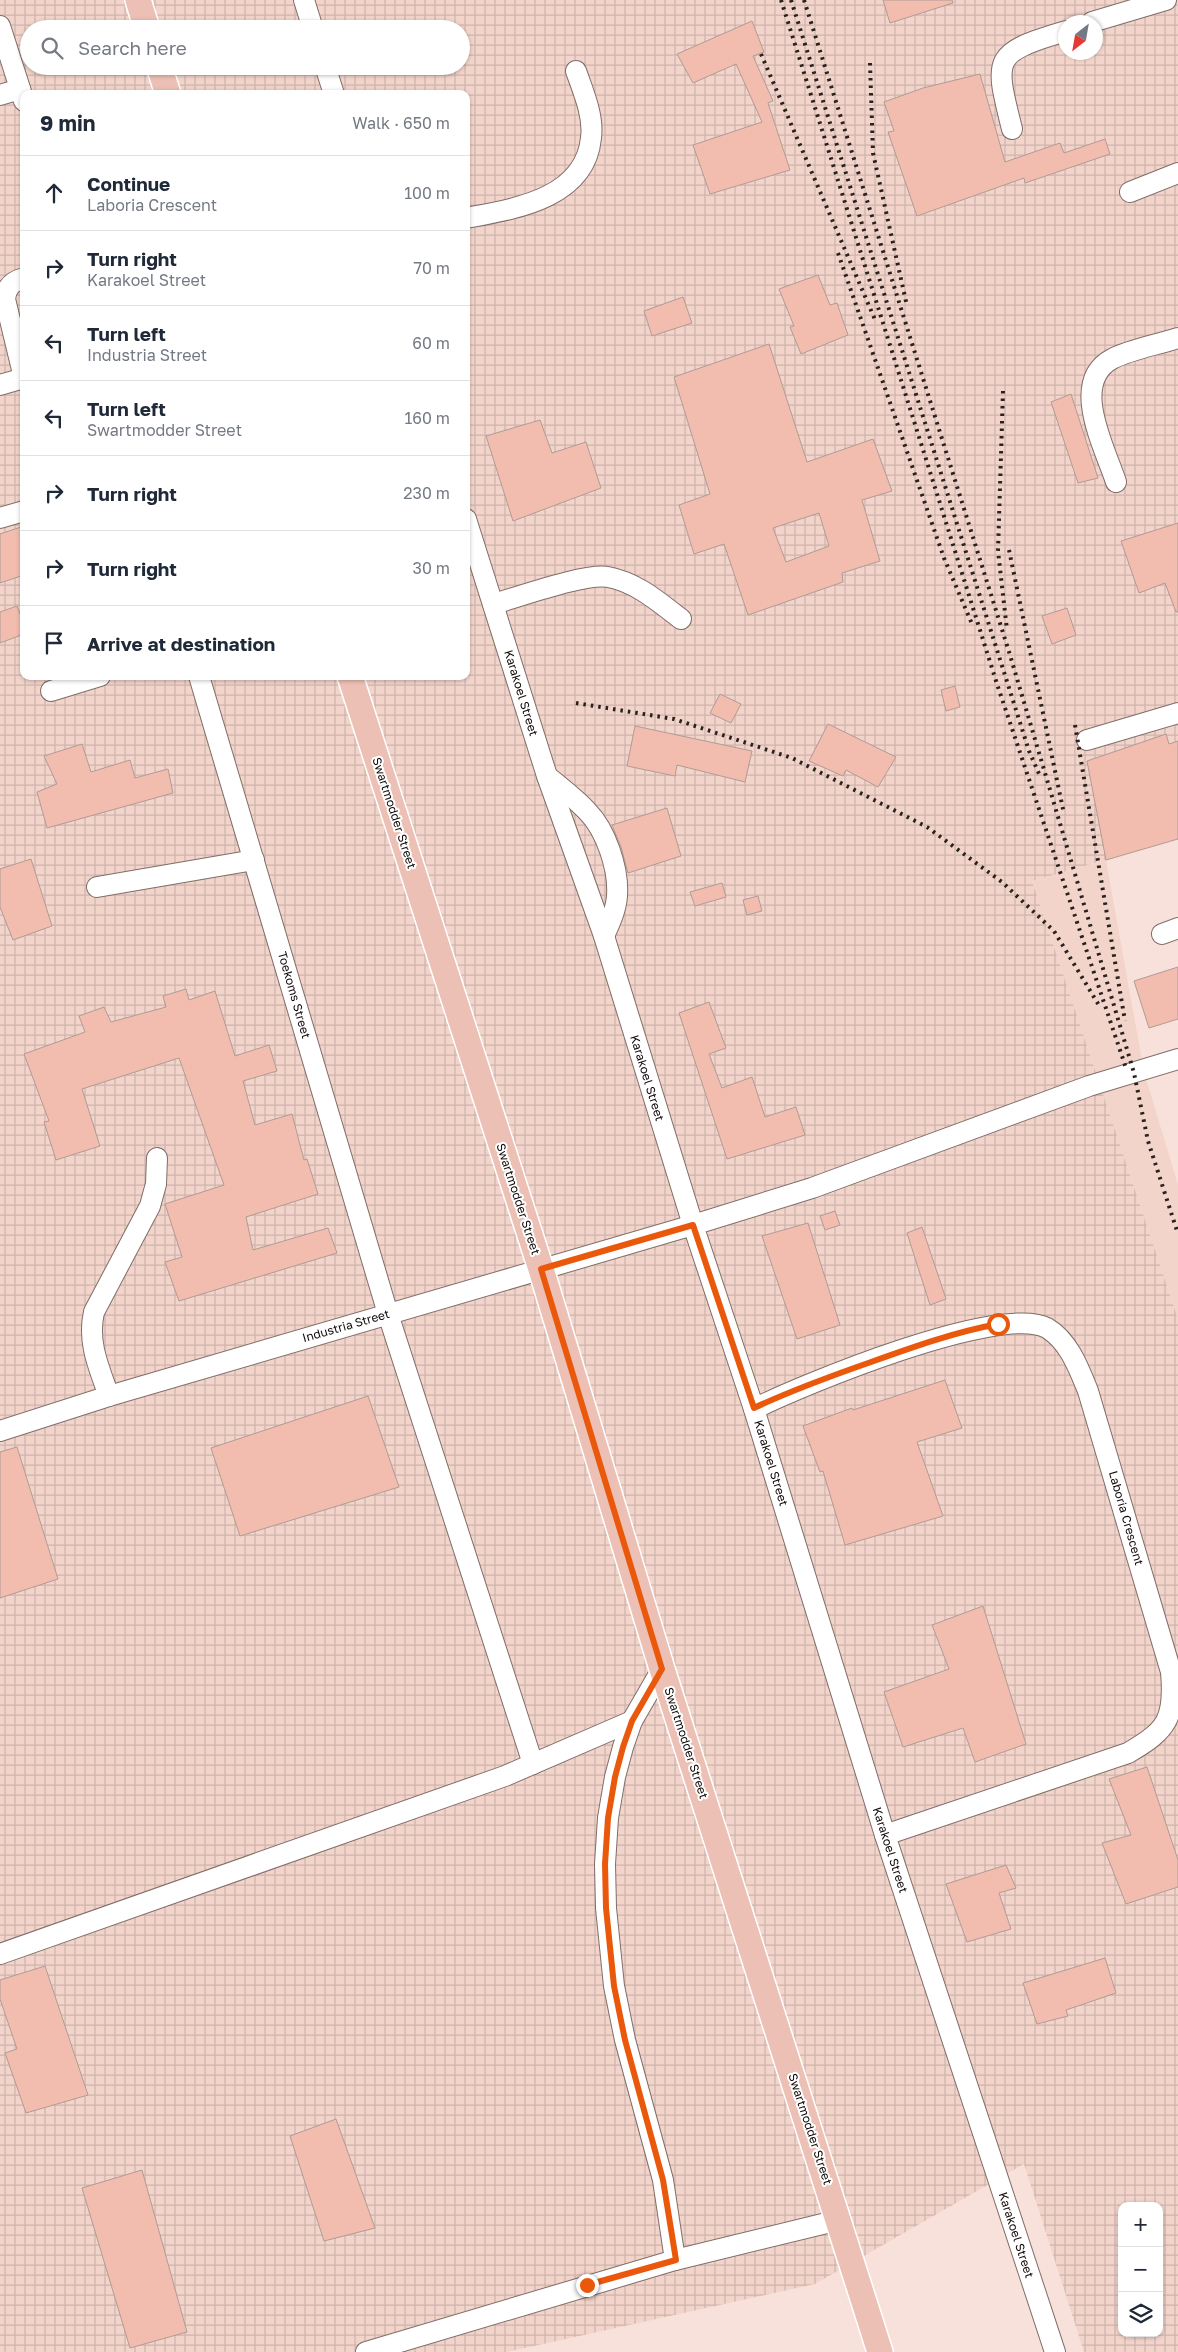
<!DOCTYPE html>
<html lang="en">
<head>
<meta charset="utf-8">
<style>
  :root { --surface:#fff; --page:#f2f2f3; --text:#1f2937; --muted:#747a83; --line:#e0e1e3 }
  body { margin:0; font-family:"Golos Text",sans-serif; background:var(--page); color:var(--text) }
  .controls { position:absolute; right:15px; bottom:15px; display:grid; overflow:hidden; border-radius:10px; box-shadow:0 1px 4px #0004 }
  .controls button { width:45px; height:45px; display:grid; place-items:center; padding:0; border:0; border-bottom:1px solid var(--line); background:var(--surface); color:var(--text); font:25px sans-serif }
  .compass { position:absolute; left:1058px; top:15px; width:45px; height:45px; border-radius:50%; background:var(--surface); box-shadow:0 1px 4px #0004; rotate:211deg }
  .stop { position:absolute; width:15px; height:15px; margin:-11px; border:4px solid #ea580c; border-radius:50%; background:#fff }
  .stop.end { background:#ea580c; border-color:#fff; box-shadow:0 1px 5px #0008 }
  .list { margin:0; padding:0; list-style:none }
  h2 { display:flex; justify-content:space-between; align-items:center; height:65px; margin:0; padding:0 20px; font-size:21px }
  h2 small { font-size:16px; font-weight:400; color:var(--muted) }
  .list li { display:grid; grid-template-columns:32px 1fr auto; gap:15px; align-items:center; box-sizing:border-box; height:75px; padding:0 20px; border-top:1px solid var(--line) }
  .list b { display:block; font-size:19px; white-space:nowrap }
  .list p { margin:0; font-size:16px; white-space:nowrap; color:var(--muted) }
  .list em { font-size:16px; font-style:normal; color:var(--muted) }
  .icon { flex:none; width:28px; height:28px; fill:none; stroke:currentColor; stroke-width:2; stroke-linecap:round; stroke-linejoin:round }
  .map { position:relative; flex:none; width:1178px; height:2352px; overflow:hidden }
  .search { position:absolute; background:var(--surface); box-shadow:0 1px 4px #0004; left:20px; top:20px; width:450px; height:55px; display:flex; align-items:center; gap:12px; box-sizing:border-box; padding:0 18px; border-radius:28px; color:var(--muted); font-size:19px }
  .panel { position:absolute; background:var(--surface); box-shadow:0 1px 4px #0004; left:20px; top:90px; width:450px; height:590px; border-radius:10px }
  .map>svg:first-child { display:block }
  .built { fill:#f2d4cb }
  .industrial { fill:url(#industrial-grid); fill-rule:evenodd }
  .building { fill:#f2bdaf; stroke:#b09b95; fill-rule:evenodd }
  .lines { fill:none; stroke-linecap:round; stroke-linejoin:round }
  .minor-casing { stroke:#816d68; stroke-width:22 }
  .major-casing { stroke:#fff; stroke-width:28 }
  .minor { stroke:#fff; stroke-width:20 }
  .major { stroke:#ecc0b4; stroke-width:25 }
  .rail { stroke:#29211e; stroke-width:4; stroke-dasharray:2.5 5; stroke-linecap:butt }
  .route { stroke:#ea580c; stroke-width:6 }
  .labels { text-anchor:middle; stroke-width:4; stroke-linejoin:round; paint-order:stroke }
  .street-label { font-size:12px; fill:#110a08; stroke:#fff }
</style>
</head>
<body>
<div class="map">
<svg width="1178" height="2352" viewBox="0 0 1178 2352">
  <defs>
    <pattern id="industrial-grid" width="8" height="8" patternUnits="userSpaceOnUse" patternTransform="scale(1.25)"><rect width="8" height="8" fill="#f2d4cb"/><path d="M0 4h8M4 0v8" fill="none" stroke="#ceb5ad"/></pattern>
  </defs>
  <rect width="100%" height="100%" fill="#f8e1db"/>
  <polygon class="built" points="1106,860 1144,1072 1178,1185 1178,1319 1032,881"/>
  <path class="industrial" d="M0,0H1178V839L1032,881L1178,1319V2352H1084L1024,2164L815,2284L507,2352H0ZM1066,22H1096V52H1066ZM29,29H461V66H29ZM24,94H466V676H24ZM1122,2206H1159V2333H1122Z"/>
  <g class="building">
    <polygon points="883,0 952,0 953,3 890,23"/>
    <polygon points="752,21 764,52 753,56 773,101 768,103 790,170 710,194 693,145 762,122 736,64 693,83 677,54"/>
    <polygon points="980,74 1005,162 1060,143 1064,153 1105,139 1110,154 1025,183 1024,178 917,216 888,132 894,131 884,102 923,88"/>
    <polygon points="818,275 830,305 837,303 848,335 801,354 790,327 794,326 779,289"/>
    <polygon points="683,297 692,323 652,336 644,311"/>
    <path d="M769,344L807,462L873,439L892,491L862,500L880,561L842,573L843,582L748,615L724,544L694,554L679,505L710,494L674,377ZM819,513L829,546L786,562L773,528Z"/>
    <polygon points="1071,394 1098,478 1078,483 1051,402"/>
    <polygon points="540,420 552,453 586,442 601,488 513,521 486,436"/>
    <polygon points="1178,523 1178,612 1176,612 1165,583 1139,593 1121,541"/>
    <polygon points="24,526 24,575 0,583 0,534"/>
    <polygon points="17,606 24,623 24,634 0,643 0,612"/>
    <polygon points="1067,608 1076,635 1052,644 1042,616"/>
    <polygon points="955,686 960,707 946,711 941,690"/>
    <polygon points="720,694 741,704 731,723 710,713"/>
    <polygon points="828,724 896,757 878,787 846,770 843,776 809,761"/>
    <polygon points="635,726 752,751 745,782 677,765 675,776 627,766"/>
    <polygon points="1166,734 1169,744 1178,741 1178,839 1106,860 1087,761"/>
    <polygon points="82,744 91,772 130,760 135,778 168,769 173,793 47,828 37,792 57,784 44,756"/>
    <polygon points="667,808 681,856 628,873 621,847 612,825"/>
    <polygon points="31,859 52,926 13,940 0,907 0,869"/>
    <polygon points="722,883 726,897 695,906 690,892"/>
    <polygon points="758,896 762,911 747,915 743,900"/>
    <polygon points="1178,967 1178,1019 1149,1028 1134,981"/>
    <polygon points="186,989 189,1000 215,991 235,1056 269,1045 277,1071 243,1081 255,1125 292,1114 304,1160 307,1159 318,1194 246,1217 253,1250 328,1228 337,1253 179,1301 165,1262 182,1257 165,1204 224,1185 179,1058 82,1089 100,1146 56,1160 44,1122 49,1121 24,1054 85,1032 79,1016 104,1007 111,1022 166,1007 163,996"/>
    <polygon points="709,1002 726,1048 709,1054 722,1088 752,1077 765,1117 796,1107 805,1135 727,1159 679,1013"/>
    <polygon points="835,1211 840,1225 825,1230 820,1216"/>
    <polygon points="808,1223 840,1325 797,1339 762,1236"/>
    <polygon points="922,1227 946,1299 930,1305 907,1233"/>
    <polygon points="945,1380 962,1428 917,1442 943,1516 845,1545 823,1471 820,1472 803,1426 852,1408 853,1410"/>
    <polygon points="368,1396 399,1487 240,1536 211,1448"/>
    <polygon points="17,1447 58,1579 0,1598 0,1452"/>
    <polygon points="983,1606 1026,1744 975,1762 963,1728 903,1747 884,1692 949,1669 932,1625"/>
    <polygon points="1147,1767 1178,1860 1178,1887 1126,1904 1102,1843 1131,1835 1109,1779"/>
    <polygon points="1006,1865 1016,1888 999,1893 1011,1929 967,1942 946,1884"/>
    <polygon points="1105,1958 1116,1993 1066,2010 1068,2016 1037,2024 1023,1983"/>
    <polygon points="45,1966 88,2095 26,2113 5,2053 17,2049 0,1999 0,1980"/>
    <polygon points="336,2119 375,2228 324,2241 290,2136"/>
    <polygon points="142,2170 187,2332 130,2348 82,2188"/>
  </g>
  <g class="lines">
    <defs>
      <g id="minor">
        <polyline points="304,0 313,29"/>
        <polyline points="1092,22 1166,0"/>
        <polyline points="0,26 24,101"/>
        <polyline points="325,66 334,94"/>
        <polyline points="0,95 20,89"/>
        <path d="M1012,129C994,57 992,53 1066,31"/>
        <polyline points="1130,192 1178,173"/>
        <path d="M466,218C514,209 585,199 591,138C594,116 583,91 576,71"/>
        <path d="M0,385L24,378L5,299C6,287 13,281 24,278"/>
        <path d="M1116,482C1105,448 1069,382 1112,359C1131,349 1157,345 1178,338"/>
        <polyline points="0,518 24,511"/>
        <polyline points="466,519 547,776 604,936 693,1225 754,1409 885,1835 1055,2352"/>
        <path d="M493,604C519,597 585,573 608,577C636,582 659,602 681,619"/>
        <polyline points="199,676 388,1314 533,1764"/>
        <polyline points="51,691 100,676"/>
        <polyline points="1087,740 1178,713"/>
        <path d="M547,776C560,787 575,798 587,811C606,830 619,869 617,896C616,910 610,923 604,936"/>
        <polyline points="97,887 254,860"/>
        <polyline points="1162,934 1178,928"/>
        <path d="M109,1396C99,1368 87,1342 94,1312L150,1206L156,1184L157,1158"/>
        <path d="M754,1409C804,1384 1001,1303 1047,1328C1069,1341 1079,1369 1088,1391L1171,1672C1175,1718 1168,1730 1128,1753L885,1835"/>
        <polyline points="0,1431 109,1396 693,1225 812,1188 1089,1086 1178,1059"/>
        <polyline points="0,1954 505,1776 632,1721"/>
        <polyline points="675,2260 839,2220"/>
        <polyline points="366,2352 675,2260 663,2180 625,2040 614,1986 606,1908 605,1864 608,1818 615,1777 623,1747 632,1721 662,1669"/>
      </g>
      <g id="major">
        <polyline points="138,0 147,29"/>
        <polyline points="159,66 168,94"/>
        <polyline points="350,676 541,1269 662,1669 880,2352"/>
      </g>
    </defs>
    <use href="#minor" class="minor-casing"/>
    <use href="#major" class="major-casing"/>
    <use href="#minor" class="minor"/>
    <use href="#major" class="major"/>
    <g class="rail">
      <polyline points="781,0 997,684 1126,1068"/>
      <polyline points="791,0 1029,751 1040,776"/>
      <polyline points="804,0 1010,655 1134,1073 1148,1141 1178,1234"/>
      <polyline points="761,54 876,322"/>
      <polyline points="870,63 873,153 907,306"/>
      <polyline points="838,253 944,558 972,624"/>
      <polyline points="1003,391 998,551 1007,630"/>
      <polyline points="1009,550 1064,814"/>
      <polyline points="576,703 674,719 792,758 927,827 1002,882 1054,931 1100,1007"/>
      <polyline points="1075,725 1125,1021"/>
    </g>
  </g>
  <g class="lines">
    <path class="route" d="M587,2285L676,2260L663,2180L625,2040L614,1986L606,1908L605,1864L608,1818L615,1777L623,1747L632,1721L662,1669L541,1269L693,1225L754,1408C792,1390 831,1376 871,1362C913,1347 955,1332 998,1324"/>
  </g>
  <g class="labels">
    <g class="street-label">
      <text transform="translate(521 693) rotate(73)" y="4">Karakoel Street</text>
      <text transform="translate(394 813) rotate(72)" y="4">Swartmodder Street</text>
      <text transform="translate(294 995) rotate(74)" y="4">Toekoms Street</text>
      <text transform="translate(647 1078) rotate(73)" y="4">Karakoel Street</text>
      <text transform="translate(518 1199) rotate(72)" y="4">Swartmodder Street</text>
      <text transform="translate(346 1326) rotate(-16)" y="4">Industria Street</text>
      <text transform="translate(771 1463) rotate(73)" y="4">Karakoel Street</text>
      <text transform="translate(1126 1518) rotate(74)" y="4">Laboria Crescent</text>
      <text transform="translate(686 1743) rotate(72)" y="4">Swartmodder Street</text>
      <text transform="translate(890 1850) rotate(72)" y="4">Karakoel Street</text>
      <text transform="translate(810 2129) rotate(72)" y="4">Swartmodder Street</text>
      <text transform="translate(1016 2235) rotate(72)" y="4">Karakoel Street</text>
    </g>
  </g>
</svg>
<div class="controls">
<button>+</button>
<button>−</button>
<button><svg class="icon" aria-label="layers" viewBox="0 0 24 24"><path d="M12 4l9 5-9 5-9-5zM3 14l9 5 9-5"/></svg></button>
</div>
<svg class="compass" viewBox="-18 -18 36 36"><path d="M0-13l5 13h-10z" fill="#e53935"/><path d="M0 13l5-13h-10z" fill="#747a83"/></svg>
<div class="stop" style="left:998px;top:1324px"></div>
<div class="stop end" style="left:587px;top:2285px"></div>
<div class="search"><svg class="icon" aria-label="search" viewBox="0 0 24 24"><circle cx="10" cy="10" r="6"/><path d="M15 15l6 6"/></svg>Search here</div>
<section class="panel">
<h2>9 min<small>Walk · 650 m</small></h2>
<ul class="list">
<li><svg class="icon" aria-label="ahead" viewBox="0 0 24 24"><path d="M12 20V5M6 11l6-6 6 6"/></svg><div><b>Continue</b><p>Laboria Crescent</p></div><em>100 m</em></li>
<li><svg class="icon" aria-label="right" viewBox="0 0 24 24"><path d="M7 20v-9h11M14 6l5 5-5 5"/></svg><div><b>Turn right</b><p>Karakoel Street</p></div><em>70 m</em></li>
<li><svg class="icon" aria-label="left" viewBox="0 0 24 24"><path d="M17 20v-9H6M10 6l-5 5 5 5"/></svg><div><b>Turn left</b><p>Industria Street</p></div><em>60 m</em></li>
<li><svg class="icon" aria-label="left" viewBox="0 0 24 24"><path d="M17 20v-9H6M10 6l-5 5 5 5"/></svg><div><b>Turn left</b><p>Swartmodder Street</p></div><em>160 m</em></li>
<li><svg class="icon" aria-label="right" viewBox="0 0 24 24"><path d="M7 20v-9h11M14 6l5 5-5 5"/></svg><div><b>Turn right</b></div><em>230 m</em></li>
<li><svg class="icon" aria-label="right" viewBox="0 0 24 24"><path d="M7 20v-9h11M14 6l5 5-5 5"/></svg><div><b>Turn right</b></div><em>30 m</em></li>
<li><svg class="icon" aria-label="arrive" viewBox="0 0 24 24"><path d="M6 21V4h12l-3 4 3 4H6"/></svg><div><b>Arrive at destination</b></div></li>
</ul>
</section>
</div>
</body>
</html>
